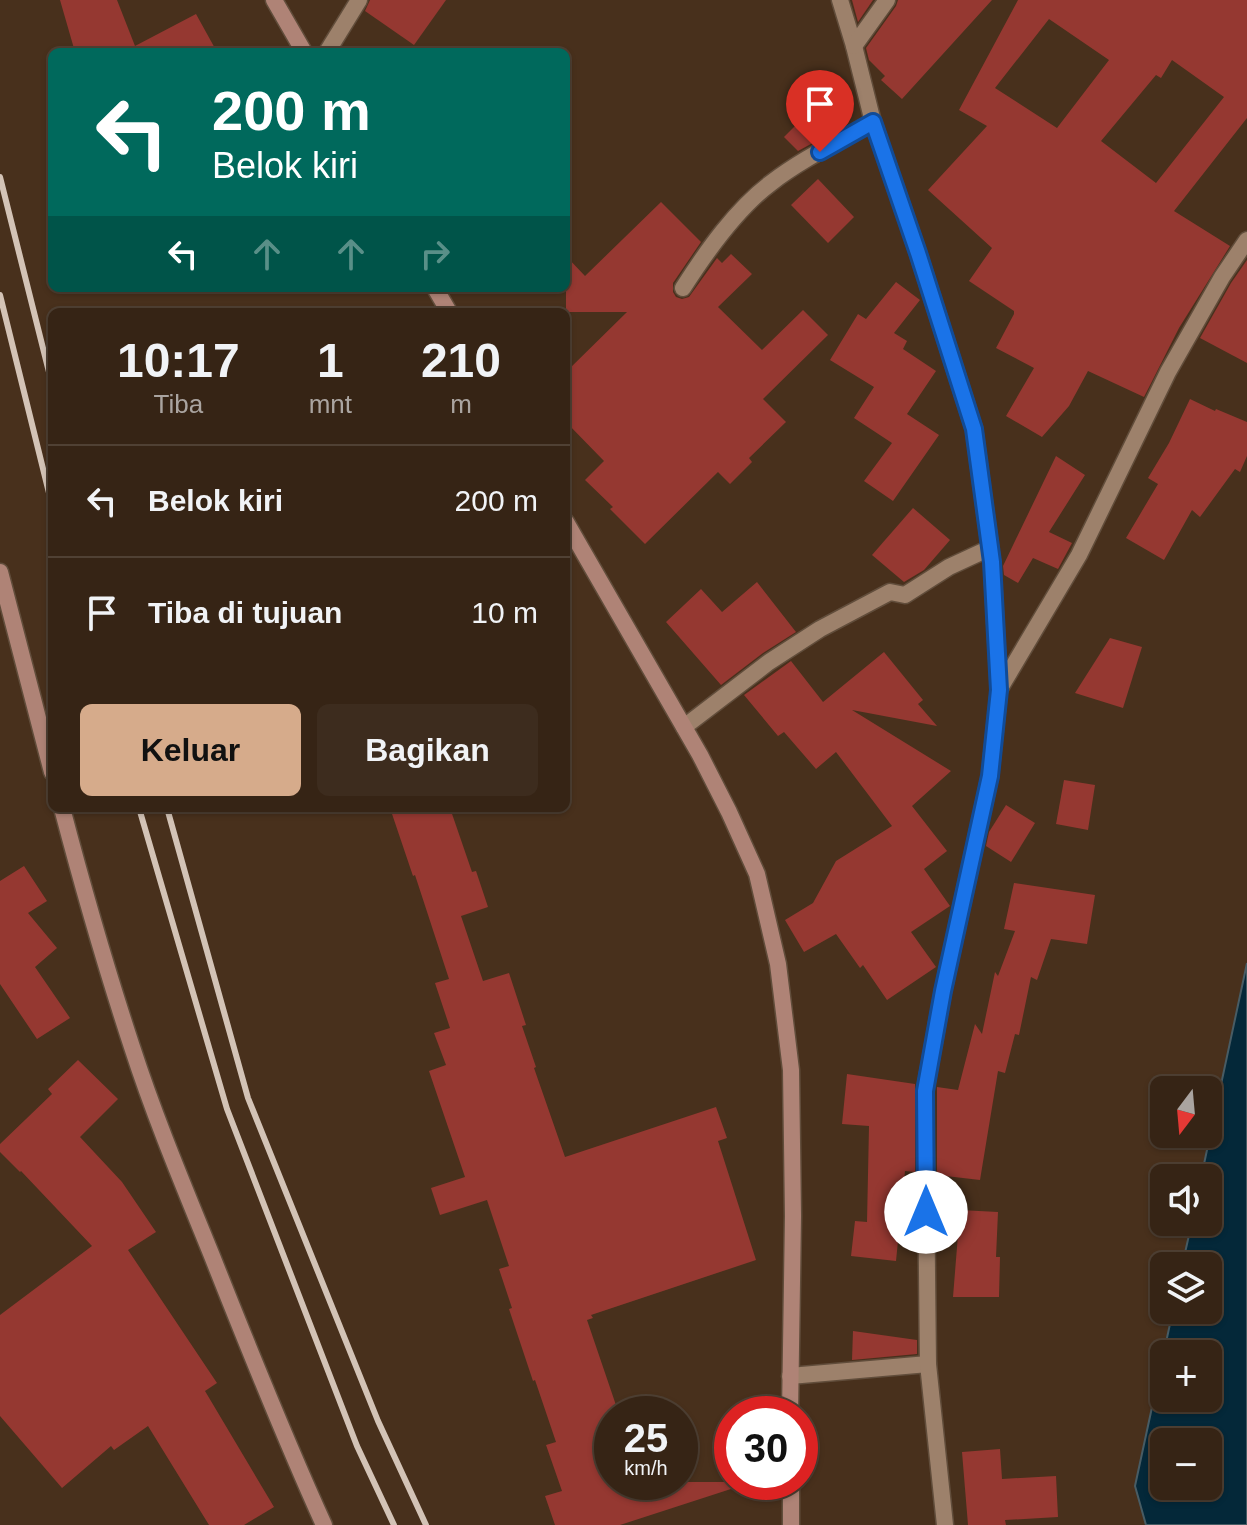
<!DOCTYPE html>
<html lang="id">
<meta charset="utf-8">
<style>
:root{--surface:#362415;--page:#3d2c1e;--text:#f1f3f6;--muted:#aaa4a0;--line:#504134;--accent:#d6ab8b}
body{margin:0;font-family:Arial,sans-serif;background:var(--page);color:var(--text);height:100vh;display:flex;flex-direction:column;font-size:30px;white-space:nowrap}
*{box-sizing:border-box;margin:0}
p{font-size:26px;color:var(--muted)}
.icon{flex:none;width:44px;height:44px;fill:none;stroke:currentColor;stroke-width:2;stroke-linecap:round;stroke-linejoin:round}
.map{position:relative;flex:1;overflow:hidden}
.sheet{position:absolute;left:48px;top:308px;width:522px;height:504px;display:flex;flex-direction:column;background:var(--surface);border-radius:12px;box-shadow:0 2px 6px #0004,0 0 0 2px var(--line)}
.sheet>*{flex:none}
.top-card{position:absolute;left:48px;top:48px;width:522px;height:244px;border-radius:12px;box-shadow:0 2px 6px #0004,0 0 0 2px var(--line);background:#00695c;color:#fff;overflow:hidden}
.needle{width:52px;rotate:196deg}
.buttons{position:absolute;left:1150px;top:1076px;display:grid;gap:16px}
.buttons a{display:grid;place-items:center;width:72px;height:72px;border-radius:12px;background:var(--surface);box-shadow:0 2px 6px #0004,0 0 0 2px var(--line);font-size:40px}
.speed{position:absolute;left:594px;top:1396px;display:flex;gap:16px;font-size:40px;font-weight:700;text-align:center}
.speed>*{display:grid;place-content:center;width:104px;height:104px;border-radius:50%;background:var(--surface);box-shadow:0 2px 6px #0004,0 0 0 2px var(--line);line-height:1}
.speed small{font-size:20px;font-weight:400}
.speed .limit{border:12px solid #d22;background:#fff;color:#111}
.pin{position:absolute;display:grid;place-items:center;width:68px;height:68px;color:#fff;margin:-82px -34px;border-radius:50% 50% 50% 0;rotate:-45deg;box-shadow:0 0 8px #0007}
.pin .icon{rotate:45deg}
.me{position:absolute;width:88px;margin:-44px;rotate:0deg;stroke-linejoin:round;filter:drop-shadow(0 0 6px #0008)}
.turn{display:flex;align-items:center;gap:28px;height:168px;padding:0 32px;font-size:36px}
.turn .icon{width:104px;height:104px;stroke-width:2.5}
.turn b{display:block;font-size:56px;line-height:68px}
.lanes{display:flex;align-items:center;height:76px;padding:0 32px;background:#0003;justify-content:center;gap:40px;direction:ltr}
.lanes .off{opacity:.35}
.eta{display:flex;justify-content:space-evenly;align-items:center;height:136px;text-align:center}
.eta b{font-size:48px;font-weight:700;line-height:56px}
.action{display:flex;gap:16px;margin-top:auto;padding:16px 32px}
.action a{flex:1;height:92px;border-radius:12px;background:var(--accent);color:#111;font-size:32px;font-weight:700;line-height:92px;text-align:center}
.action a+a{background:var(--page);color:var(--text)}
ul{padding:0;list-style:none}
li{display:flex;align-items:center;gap:24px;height:112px;padding:0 32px;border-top:2px solid var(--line)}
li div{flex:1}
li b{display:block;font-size:30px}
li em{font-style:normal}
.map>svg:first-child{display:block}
</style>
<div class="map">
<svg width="1247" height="1525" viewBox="0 0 1247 1525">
<rect width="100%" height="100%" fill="#48301c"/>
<!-- water -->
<path fill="#042839" stroke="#485c64" stroke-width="2" fill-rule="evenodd" d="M 1247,963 L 1247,1525 L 1146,1525 L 1135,1486 L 1173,1310 L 1208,1310 L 1208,1266 L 1182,1266 L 1192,1222 L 1208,1222 L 1208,1178 L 1201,1178 ZM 1164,1354 L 1208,1354 L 1208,1398 L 1164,1398 ZM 1208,1442 L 1208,1486 L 1164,1486 L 1164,1442 Z"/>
<!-- building -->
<g fill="#953831" fill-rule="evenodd">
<path d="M 60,0 L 117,0 L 135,46 L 196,14 L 217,52 L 75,52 Z"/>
<path d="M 370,0 L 446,0 L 414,45 L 365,11 Z"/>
<path d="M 852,0 L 873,0 L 858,22 Z"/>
<path d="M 898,0 L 992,0 L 902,99 L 881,80 L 885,76 L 869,60 L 866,48 L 896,6 Z"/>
<path d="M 1018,0 L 1247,0 L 1247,118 L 1174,211 L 1230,246 L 1179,328 L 1144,397 L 1088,371 L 1069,406 L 1042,437 L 1006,416 L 1034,368 L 996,348 L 1014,314 L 1014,311 L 969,281 L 992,248 L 928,190 L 987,126 L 959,110 ZM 1049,19 L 1109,60 L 1057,128 L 995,88 ZM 1172,60 L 1224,97 L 1156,183 L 1101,141 L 1156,75 L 1161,78 Z"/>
<path d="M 820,101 L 842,123 L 833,132 L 798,151 L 784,137 Z"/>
<path d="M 818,179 L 854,217 L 828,243 L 791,205 Z"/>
<path d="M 661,202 L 701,242 L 673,283 L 673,292 L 676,297 L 682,299 L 689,297 L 717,258 L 722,263 L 731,254 L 752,274 L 718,307 L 762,350 L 803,310 L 828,335 L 763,399 L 786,422 L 749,458 L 752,462 L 730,484 L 718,472 L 645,544 L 610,509 L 613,507 L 585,480 L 604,461 L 566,422 L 566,372 L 627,312 L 566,312 L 566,256 L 585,276 Z"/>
<path d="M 1247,260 L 1247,363 L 1200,338 L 1231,283 Z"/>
<path d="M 896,282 L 920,300 L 894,333 L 907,341 L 903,349 L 936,371 L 907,414 L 939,435 L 893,501 L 864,481 L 892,443 L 854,418 L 874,387 L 830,360 L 858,314 L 866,319 Z"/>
<path d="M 1190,399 L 1215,411 L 1216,409 L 1247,422 L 1247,456 L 1240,472 L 1235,469 L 1200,517 L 1192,510 L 1164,560 L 1126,538 L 1158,484 L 1148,478 L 1169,443 Z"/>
<path d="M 1056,456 L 1085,475 L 1049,532 L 1072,543 L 1058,569 L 1033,558 L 1018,583 L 1004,575 L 1003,566 Z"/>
<path d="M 913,508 L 950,540 L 924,570 L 904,582 L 872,555 Z"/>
<path d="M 757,582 L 796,632 L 763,653 L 721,685 L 666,622 L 701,589 L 722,612 Z"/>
<path d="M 1110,638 L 1142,647 L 1123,708 L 1075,693 Z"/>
<path d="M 884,652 L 923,700 L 918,704 L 937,726 L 852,710 L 951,771 L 912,806 L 947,851 L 924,869 L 950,906 L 911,932 L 936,967 L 887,1000 L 863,965 L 860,968 L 836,934 L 804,952 L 785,920 L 813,903 L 836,861 L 892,826 L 836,752 L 816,769 L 784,732 L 778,736 L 744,695 L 791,661 L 823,702 Z"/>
<path d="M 1064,780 L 1095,785 L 1088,830 L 1056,824 Z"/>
<path d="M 1006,805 L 1035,823 L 1011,862 L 986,846 L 989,832 Z"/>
<path d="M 390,808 L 450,808 L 472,872 L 476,871 L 488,907 L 461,916 L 483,981 L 509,973 L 526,1025 L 522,1026 L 536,1067 L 534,1068 L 565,1157 L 716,1107 L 727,1138 L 718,1141 L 756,1260 L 591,1315 L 593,1318 L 587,1320 L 619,1414 L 612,1414 L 612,1482 L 733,1482 L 734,1488 L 620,1525 L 555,1525 L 545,1496 L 562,1491 L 546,1445 L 556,1442 L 535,1380 L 533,1381 L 509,1309 L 512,1308 L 499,1269 L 509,1266 L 487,1200 L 440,1215 L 431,1188 L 465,1177 L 429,1071 L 446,1065 L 434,1033 L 450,1028 L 435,983 L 449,979 L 415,875 L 413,876 Z"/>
<path d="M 24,866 L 47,901 L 28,913 L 57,948 L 35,967 L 70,1018 L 37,1039 L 0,984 L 0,881 Z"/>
<path d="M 1014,883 L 1095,895 L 1087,944 L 1051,939 L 1037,980 L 1031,977 L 1019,1035 L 1015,1034 L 1005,1073 L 998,1071 L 980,1180 L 937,1175 L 937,1087 L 958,1090 L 975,1024 L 982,1034 L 995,972 L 998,976 L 1015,931 L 1004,929 Z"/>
<path d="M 78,1060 L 118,1099 L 80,1137 L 122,1182 L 156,1232 L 128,1250 L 217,1383 L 205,1391 L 274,1507 L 244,1525 L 209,1525 L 148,1426 L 114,1450 L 111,1446 L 62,1488 L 0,1416 L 0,1315 L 92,1246 L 21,1171 L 20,1172 L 0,1152 L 0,1144 L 52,1094 L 48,1089 Z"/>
<path d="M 847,1074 L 915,1084 L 915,1172 L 905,1171 L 896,1261 L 851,1256 L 855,1221 L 867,1222 L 869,1126 L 842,1124 Z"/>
<path d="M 960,1210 L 998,1212 L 996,1257 L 1000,1257 L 999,1297 L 953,1297 Z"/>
<path d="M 853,1331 L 917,1340 L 917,1354 L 852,1360 Z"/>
<path d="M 1000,1449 L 1002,1479 L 1056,1476 L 1058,1517 L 1005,1520 L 1006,1525 L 968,1525 L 962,1452 Z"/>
</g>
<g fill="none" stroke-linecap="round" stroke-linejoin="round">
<defs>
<g id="minor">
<path d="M 840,0 L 854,46 L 873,122 L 918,253 L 974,429 L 992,562 L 999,690"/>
<path d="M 854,46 L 887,0"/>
<path d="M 327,52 L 359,0"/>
<path d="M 683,288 C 706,252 736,209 771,183 C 802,159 838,142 873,122"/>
<path d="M 684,727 L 769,662 L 820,629 L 890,592 L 905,595 L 949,567 L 990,548"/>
<path d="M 790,1376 L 928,1364"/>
<path d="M 945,1525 L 928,1364 L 925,1091 L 943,991 L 990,776 L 999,690 L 1079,555 L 1168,372 L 1222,277 L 1247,240"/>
</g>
<g id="secondary">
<path d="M 274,0 L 304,52"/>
<path d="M 435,288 L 449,312"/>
<path d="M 566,522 L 700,755 L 729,812 L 757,874 L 778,964 L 791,1070 L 793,1216 L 790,1414"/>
<path d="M 0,572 L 52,772"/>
<path d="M 62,808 C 83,888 106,968 132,1047 C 155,1118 184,1187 212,1256 C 248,1347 284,1437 324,1525"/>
<path d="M 791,1482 L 791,1525"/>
</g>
</defs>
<!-- minor casing -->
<use href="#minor" stroke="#614d3b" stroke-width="19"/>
<!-- secondary casing -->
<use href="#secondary" stroke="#614d3b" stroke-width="19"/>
<!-- minor -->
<use href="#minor" stroke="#9d816b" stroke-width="16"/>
<!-- secondary -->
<use href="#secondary" stroke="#af8376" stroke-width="16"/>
<!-- rail -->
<g stroke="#d3c3b6" stroke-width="6">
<path d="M 0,177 L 52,384"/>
<path d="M 0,295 L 52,505"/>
<path d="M 139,808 L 227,1109 L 357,1446 L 394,1525"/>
<path d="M 167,808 L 248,1098 L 378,1421 L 426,1525"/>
</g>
</g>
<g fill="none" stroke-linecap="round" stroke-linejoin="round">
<defs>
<path id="route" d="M 820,152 L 873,122 L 918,253 L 974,429 L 992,562 L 999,690 L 990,776 L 943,991 L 925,1091 L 926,1212"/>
</defs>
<!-- route casing -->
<use href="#route" stroke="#114b97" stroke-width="20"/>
<!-- route -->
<use href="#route" stroke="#1a73e8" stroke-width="14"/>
</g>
</svg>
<div class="buttons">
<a><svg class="needle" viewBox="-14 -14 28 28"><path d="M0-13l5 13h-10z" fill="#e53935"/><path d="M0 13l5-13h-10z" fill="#aaa4a0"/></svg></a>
<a><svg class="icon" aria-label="sound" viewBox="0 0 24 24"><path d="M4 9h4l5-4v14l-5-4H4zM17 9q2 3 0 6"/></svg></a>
<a><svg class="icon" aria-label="layers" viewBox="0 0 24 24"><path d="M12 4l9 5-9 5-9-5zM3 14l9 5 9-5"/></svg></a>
<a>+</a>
<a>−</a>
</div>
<div class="speed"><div>25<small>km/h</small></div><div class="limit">30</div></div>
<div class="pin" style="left:820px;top:152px;background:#d93025"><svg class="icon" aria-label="arrive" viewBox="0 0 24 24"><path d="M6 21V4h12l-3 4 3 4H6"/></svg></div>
<svg class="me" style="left:926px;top:1212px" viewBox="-20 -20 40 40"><circle r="19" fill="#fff"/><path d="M0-13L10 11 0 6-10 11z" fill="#1a73e8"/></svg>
<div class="top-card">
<div class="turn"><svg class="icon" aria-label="left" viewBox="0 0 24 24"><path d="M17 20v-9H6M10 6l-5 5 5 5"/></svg><div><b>200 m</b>Belok kiri</div></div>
<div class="lanes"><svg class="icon" aria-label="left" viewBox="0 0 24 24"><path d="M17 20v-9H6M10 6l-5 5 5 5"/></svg><svg class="icon off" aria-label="ahead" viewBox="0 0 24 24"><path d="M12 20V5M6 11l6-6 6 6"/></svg><svg class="icon off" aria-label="ahead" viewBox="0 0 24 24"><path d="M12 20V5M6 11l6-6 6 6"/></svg><svg class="icon off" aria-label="right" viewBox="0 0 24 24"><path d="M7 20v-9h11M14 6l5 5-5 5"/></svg></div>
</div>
<section class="sheet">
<div class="eta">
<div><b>10:17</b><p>Tiba</p></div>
<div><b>1</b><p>mnt</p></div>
<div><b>210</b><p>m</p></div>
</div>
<ul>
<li><svg class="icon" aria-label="left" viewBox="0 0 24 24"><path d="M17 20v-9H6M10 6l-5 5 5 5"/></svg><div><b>Belok kiri</b></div><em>200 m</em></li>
<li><svg class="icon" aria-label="arrive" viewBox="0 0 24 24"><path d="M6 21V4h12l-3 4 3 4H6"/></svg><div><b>Tiba di tujuan</b></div><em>10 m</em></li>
</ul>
<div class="action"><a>Keluar</a><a>Bagikan</a></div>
</section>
</div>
